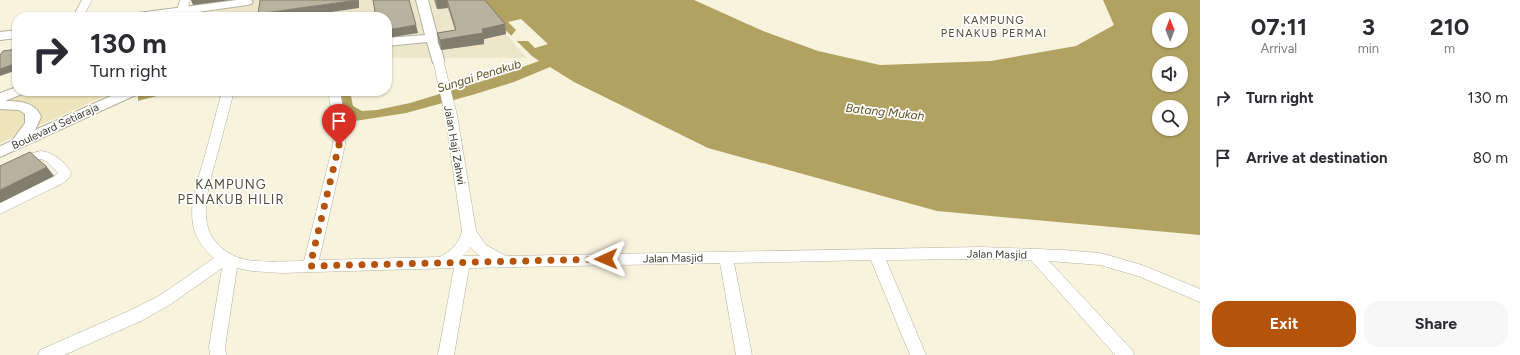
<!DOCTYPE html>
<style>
:root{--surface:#fff;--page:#f7f7f7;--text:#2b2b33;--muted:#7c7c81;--accent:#b45309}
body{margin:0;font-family:Figtree,sans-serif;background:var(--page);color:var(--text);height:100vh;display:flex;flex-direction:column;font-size:15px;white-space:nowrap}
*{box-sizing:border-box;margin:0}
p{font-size:13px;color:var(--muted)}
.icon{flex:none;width:22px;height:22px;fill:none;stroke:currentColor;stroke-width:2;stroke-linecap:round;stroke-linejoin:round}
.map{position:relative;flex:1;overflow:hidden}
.side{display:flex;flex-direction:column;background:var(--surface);width:320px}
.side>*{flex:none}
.top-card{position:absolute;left:12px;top:12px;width:380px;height:84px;border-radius:16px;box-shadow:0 1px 3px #0004;background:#fff;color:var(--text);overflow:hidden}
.needle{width:26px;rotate:359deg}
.tools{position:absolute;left:1152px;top:12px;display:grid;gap:8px}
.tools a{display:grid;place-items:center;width:36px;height:36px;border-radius:50%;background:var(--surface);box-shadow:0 1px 3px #0004;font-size:20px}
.pin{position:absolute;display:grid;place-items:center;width:34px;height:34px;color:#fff;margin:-41px -17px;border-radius:50% 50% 50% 0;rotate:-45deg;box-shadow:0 0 4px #0007}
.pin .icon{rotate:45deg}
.me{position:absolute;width:44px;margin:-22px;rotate:269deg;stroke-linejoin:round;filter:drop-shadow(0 0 3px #0008)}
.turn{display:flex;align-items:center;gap:14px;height:84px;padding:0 12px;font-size:18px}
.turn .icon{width:52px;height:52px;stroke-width:2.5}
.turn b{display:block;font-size:28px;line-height:34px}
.eta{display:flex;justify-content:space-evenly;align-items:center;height:68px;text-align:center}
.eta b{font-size:24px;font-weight:700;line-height:28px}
.action{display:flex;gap:8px;margin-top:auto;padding:8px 12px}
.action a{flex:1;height:46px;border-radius:16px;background:var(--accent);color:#fff;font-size:16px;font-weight:700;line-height:46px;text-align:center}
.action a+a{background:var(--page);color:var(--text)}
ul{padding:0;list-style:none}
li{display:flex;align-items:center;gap:12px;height:60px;padding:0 12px}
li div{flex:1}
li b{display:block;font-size:15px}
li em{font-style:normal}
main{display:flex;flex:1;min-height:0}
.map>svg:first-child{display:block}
</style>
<main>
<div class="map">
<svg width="1200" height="355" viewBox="0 0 1200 355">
<rect width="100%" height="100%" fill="#f8f3dd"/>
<!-- built -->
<path fill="#ede6cb" d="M 221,0 L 475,0 L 527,58 L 387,58 L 387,17 L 215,17 Z"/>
<!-- green -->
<path fill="#eee4bc" d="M 27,91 L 116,91 L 0,143 L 0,102 Z"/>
<!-- water -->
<g fill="#b2a262" fill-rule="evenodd">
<path d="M 475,0 L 694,0 L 763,31 L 818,51 L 880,65 L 991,61 L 1076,46 L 1114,25 L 1103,0 L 1200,0 L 1200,235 L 937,211 L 708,148 L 574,82 L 550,67 L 514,82 L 472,95 L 406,113 L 355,121 L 346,116 L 338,91 L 350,91 L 353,106 L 362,111 L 377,110 L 410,103 L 492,78 L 539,61 L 532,56 ZM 1159,19 L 1181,19 L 1181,41 L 1159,41 ZM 1159,63 L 1181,63 L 1181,85 L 1159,85 ZM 1159,107 L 1181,107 L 1181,129 L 1159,129 Z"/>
<path d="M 153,91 L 175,91 L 138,101 L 138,95 Z"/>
</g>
<!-- pier -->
<path fill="#f8f3dd" d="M 521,19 L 548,44 L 535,48 L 528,41 L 516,41 L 511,36 L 516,30 L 508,22 Z"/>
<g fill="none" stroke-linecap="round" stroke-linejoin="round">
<defs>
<g id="minor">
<path d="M 82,0 L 92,0 L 83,17 L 73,17 Z"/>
<path d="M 180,0 L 190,0 L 187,11 L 182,14 L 177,11 Z"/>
<path d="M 438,57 L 443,60 L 457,115 L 476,231 L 486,245 L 506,256 L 980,247 L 1063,250 L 1100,253 L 1142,265 L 1200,289 L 1200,302 L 1138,276 L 1100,265 L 1049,261 L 1132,350 L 1134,355 L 1115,355 L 1031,260 L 980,259 L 886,260 L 926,355 L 910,355 L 871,260 L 734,263 L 752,355 L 736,355 L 720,263 L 469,268 L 454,355 L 438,355 L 454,268 L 281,273 L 252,271 L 237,268 L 225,347 L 226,355 L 210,355 L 209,347 L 222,268 L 171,304 L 141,321 L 64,355 L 38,355 L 40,350 L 129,311 L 159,296 L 214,258 C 180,230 193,195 204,159 C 210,137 216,114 222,91 L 234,91 C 228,114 222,137 216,159 C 206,196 192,238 237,257 C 252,264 287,261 304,261 L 333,145 L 334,125 L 328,91 L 340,91 L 346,125 L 345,145 L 319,260 L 440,257 C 451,251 459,244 462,231 L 445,115 L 433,60 ZM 470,247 L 480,256 L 463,256 Z"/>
<path d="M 41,151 C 53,152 65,162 71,172 L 70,177 L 63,183 L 0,214 L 0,203 L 53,177 L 58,173 L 46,161 L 41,159 L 0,176 L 0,167 L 25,155 Z"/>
</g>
<g id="tertiary">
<path d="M 237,0 L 251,0 L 253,2 L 251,4 L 247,5 L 163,17 L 132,17 L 134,15 L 138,13 Z"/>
<path d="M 416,0 L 428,0 L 444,60 L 443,63 L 433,63 L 427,42 L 387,46 L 387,38 L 425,35 Z"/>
<path d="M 17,30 L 17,38 L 0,40 L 0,32 Z"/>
<path d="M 17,87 L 17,91 L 24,91 L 22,94 L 5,101 C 19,101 36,102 41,117 L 35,130 L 122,91 L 140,91 L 138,94 L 0,157 L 0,146 L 12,141 L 25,123 L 25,114 L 19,110 L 0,109 L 0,93 Z"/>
</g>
</defs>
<!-- minor casing -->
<use href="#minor" stroke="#b5b09c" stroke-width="1"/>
<!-- tertiary casing -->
<use href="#tertiary" stroke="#b5b09c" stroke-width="2"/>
<!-- minor -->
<use href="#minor" fill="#fff" fill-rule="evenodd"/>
<!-- tertiary -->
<use href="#tertiary" fill="#fff" fill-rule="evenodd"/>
</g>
<!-- wall -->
<path fill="#9e9a89" d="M 434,0 L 485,0 L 505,24 L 506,34 L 484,39 L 484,44 L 441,50 L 438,43 L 437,33 L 455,30 L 448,8 L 437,9 Z"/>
<!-- shaded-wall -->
<g fill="#817d6f">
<path d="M 191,0 L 231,0 L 193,5 Z"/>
<path d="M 359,0 L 359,8 L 297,17 L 260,17 L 258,14 Z"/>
<path d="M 436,0 L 447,0 L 448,8 L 437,9 Z"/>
<path d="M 505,24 L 506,34 L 484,39 L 484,44 L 441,50 L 440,40 Z"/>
<path d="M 416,25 L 418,33 L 387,38 L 387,30 Z"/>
<path d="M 17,63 L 17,70 L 0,76 L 0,69 Z"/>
<path d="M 47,167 L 54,176 L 0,203 L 0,190 Z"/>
</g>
<!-- building -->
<g fill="#b8b39f" stroke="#817d6f">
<path d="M 260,0 L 357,0 L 258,14 Z"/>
<path d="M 373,0 L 409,0 L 416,25 L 387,30 L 387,17 L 376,17 Z"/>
<path d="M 447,0 L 485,0 L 505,24 L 482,29 L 483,33 L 440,40 L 437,33 L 456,30 Z"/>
<path d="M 17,49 L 17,63 L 0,69 L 0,55 L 3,51 Z"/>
<path d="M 30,152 L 47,167 L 0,190 L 0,166 Z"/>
</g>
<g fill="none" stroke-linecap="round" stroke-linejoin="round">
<!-- route -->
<path stroke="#b45309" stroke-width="7" stroke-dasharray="0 12.6" d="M 339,145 L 310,266 L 606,259"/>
</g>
<g text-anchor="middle" stroke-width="3.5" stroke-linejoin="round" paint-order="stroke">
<!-- far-quarter labels -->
<g font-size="11" letter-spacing="1" fill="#514c3b" stroke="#fff">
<text x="994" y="24">KAMPUNG<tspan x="994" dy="13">PENAKUB PERMAI</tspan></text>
</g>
<!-- street labels -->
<g font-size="11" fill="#3d3b32" stroke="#fff">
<text transform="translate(55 126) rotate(-25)" y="4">Boulevard Setiaraja</text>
<text transform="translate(455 145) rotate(80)" y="4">Jalan Haji Zahwi</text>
<text transform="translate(997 254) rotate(1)" y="4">Jalan Masjid</text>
<text transform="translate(673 258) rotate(-1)" y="4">Jalan Masjid</text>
</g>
<!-- water labels -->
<g font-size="12" font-style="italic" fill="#5f5321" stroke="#fff">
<text transform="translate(479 76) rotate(-17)" y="4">Sungai Penakub</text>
<text transform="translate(885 112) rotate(6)" y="4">Batang Mukah</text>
</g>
<!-- quarter labels -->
<g font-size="13" letter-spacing="1" fill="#514c3b" stroke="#fff">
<text x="231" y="189">KAMPUNG<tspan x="231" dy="15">PENAKUB HILIR</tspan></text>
</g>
</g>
</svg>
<div class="tools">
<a><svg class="needle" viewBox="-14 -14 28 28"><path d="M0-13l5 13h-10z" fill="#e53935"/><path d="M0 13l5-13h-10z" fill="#7c7c81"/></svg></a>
<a><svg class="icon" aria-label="sound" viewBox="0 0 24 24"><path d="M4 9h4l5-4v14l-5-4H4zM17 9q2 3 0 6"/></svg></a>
<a><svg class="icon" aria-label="search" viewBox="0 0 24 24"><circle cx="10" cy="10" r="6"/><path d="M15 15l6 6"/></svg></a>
</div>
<div class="pin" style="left:339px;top:145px;background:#d93025"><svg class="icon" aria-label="arrive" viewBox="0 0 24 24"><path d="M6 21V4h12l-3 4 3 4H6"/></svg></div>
<svg class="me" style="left:606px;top:259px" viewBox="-20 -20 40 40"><path d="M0-17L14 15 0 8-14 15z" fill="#b45309" stroke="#fff" stroke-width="4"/></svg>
<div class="top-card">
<div class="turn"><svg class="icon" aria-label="right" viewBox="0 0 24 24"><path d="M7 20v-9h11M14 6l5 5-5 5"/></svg><div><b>130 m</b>Turn right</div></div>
</div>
</div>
<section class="side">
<div class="eta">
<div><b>07:11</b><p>Arrival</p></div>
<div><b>3</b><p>min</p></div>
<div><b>210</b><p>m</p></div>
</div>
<ul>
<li><svg class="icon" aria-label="right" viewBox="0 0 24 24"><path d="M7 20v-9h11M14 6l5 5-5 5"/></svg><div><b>Turn right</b></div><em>130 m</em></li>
<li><svg class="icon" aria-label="arrive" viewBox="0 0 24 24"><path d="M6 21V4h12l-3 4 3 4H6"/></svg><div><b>Arrive at destination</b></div><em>80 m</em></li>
</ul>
<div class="action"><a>Exit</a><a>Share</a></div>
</section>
</main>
